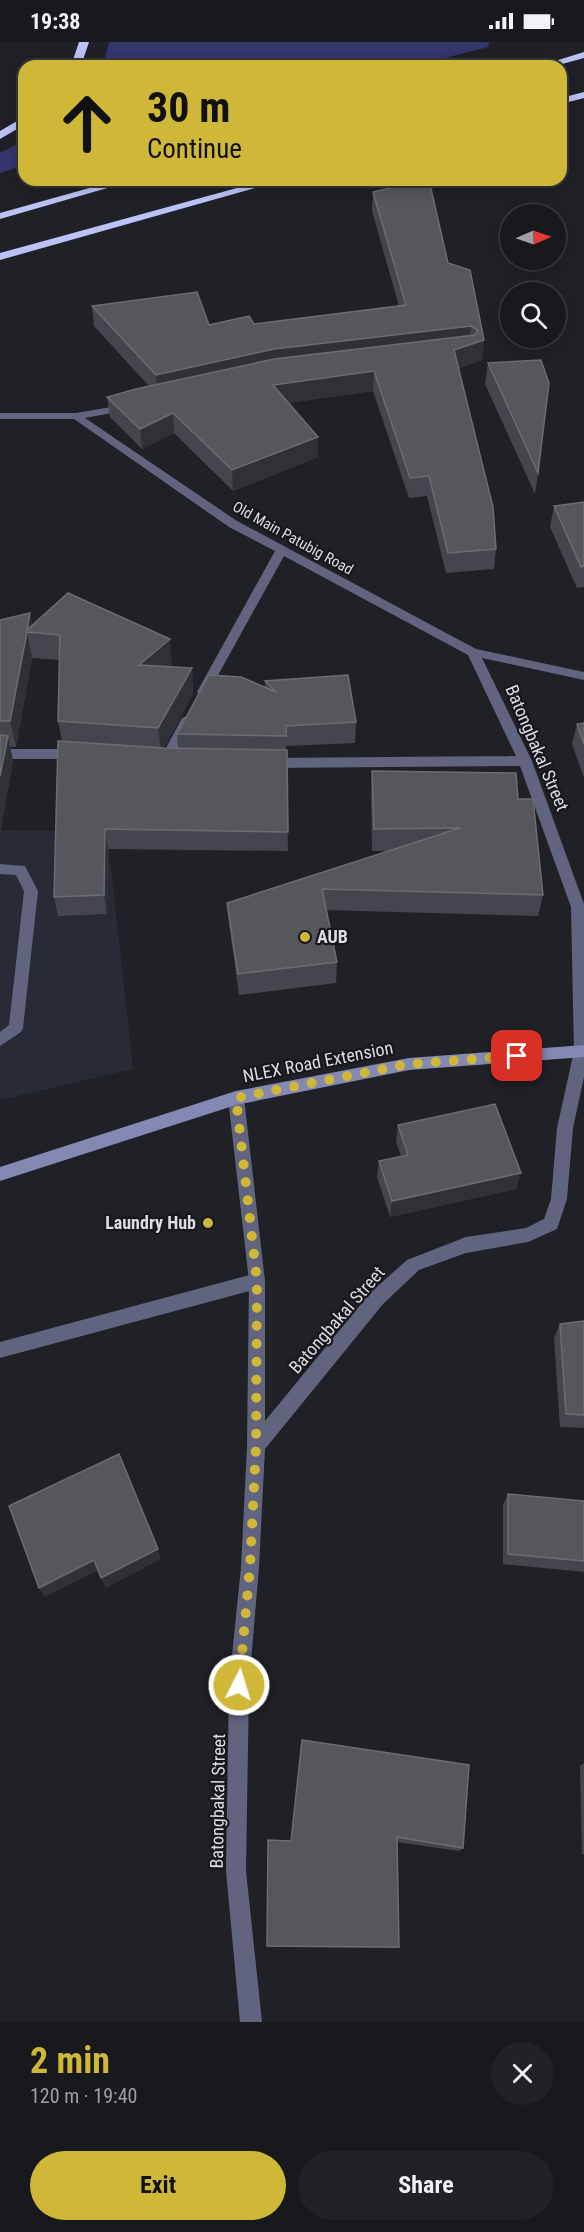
<!DOCTYPE html>
<meta charset="utf-8">
<style>
:root{--surface:#18191d;--page:#212226;--text:#f1f3f6;--muted:#9fa0a4;--line:#36383b;--accent:#cfb837}
body{margin:0;font-family:"Roboto Condensed",sans-serif;background:var(--page);color:var(--text);height:100vh;display:flex;flex-direction:column;font-size:22px;white-space:nowrap}
*{box-sizing:border-box;margin:0}
p{font-size:20px;color:var(--muted)}
.icon{flex:none;width:33px;height:33px;fill:none;stroke:currentColor;stroke-width:2;stroke-linecap:round;stroke-linejoin:round}
.map{position:relative;height:1980px;overflow:hidden}
.panel{display:flex;flex-direction:column;background:var(--surface);flex:1}
.panel>*{flex:none}
.guide{position:absolute;left:18px;top:18px;width:549px;height:126px;border-radius:18px;box-shadow:0 3px 15px #0003,0 0 0 2px var(--line);background:#cfb837;color:#111;overflow:hidden}
.needle{width:39px;rotate:88deg}
.buttons{position:absolute;left:500px;top:162px;display:grid;gap:12px}
.buttons a{display:grid;place-items:center;width:66px;height:66px;border-radius:50%;background:var(--surface);box-shadow:0 3px 15px #0003,0 0 0 2px var(--line);font-size:30px}
.pin{position:absolute;display:grid;place-items:center;width:51px;height:51px;color:#fff;margin:-26px;border-radius:12px;box-shadow:0 3px 9px #0006}
.me{position:absolute;width:66px;margin:-33px;rotate:5deg;stroke-linejoin:round;filter:drop-shadow(0 0 4px #0008)}
.turn{display:flex;align-items:center;gap:21px;height:126px;padding:0 30px;font-size:27px}
.turn .icon{width:78px;height:78px;stroke-width:2.5}
.turn b{display:block;font-size:42px;line-height:51px}
.round{display:grid;place-items:center;flex:none;width:63px;height:63px;border-radius:32px;background:var(--page)}
.headline{display:flex;align-items:center;justify-content:space-between;height:102px;padding:0 30px}
h1{font-size:36px;font-weight:700;line-height:45px;color:var(--accent)}
.action{display:flex;gap:12px;margin-top:auto;padding:12px 30px}
.action a{flex:1;height:69px;border-radius:36px;background:var(--accent);color:#111;font-size:24px;font-weight:700;line-height:69px;text-align:center}
.action a+a{background:var(--page);color:var(--text)}
.status{display:flex;justify-content:space-between;align-items:center;height:42px;padding:0 30px;background:var(--surface);direction:ltr}
.status svg{height:16px;fill:currentColor}
.map>svg:first-child{display:block}
</style>
<div class="status"><b>19:38</b><svg viewBox="0 0 49 12"><path d="M0 12V9h3v3zM5 12V6h3v6zM10 12V3h3v9zM15 12V0h3v12zM26 1h20v11H26zM47 4h2v5h-2z"/></svg></div>
<div class="map">
<svg width="584" height="1980" viewBox="0 0 584 1980">
<rect width="100%" height="100%" fill="#202127"/>
<!-- built -->
<path fill="#282a36" d="M 0,788 L 107,790 L 133,1027 L 0,1058 Z"/>
<!-- green -->
<g fill="#34366c">
<path d="M 109,0 L 489,0 L 488,5 L 414,24 L 103,24 Z"/>
<path d="M 24,99 L 24,123 L 0,131 L 0,111 Z"/>
</g>
<g fill="none" stroke-linecap="round" stroke-linejoin="round">
<!-- lane -->
<g fill="#60647e" fill-rule="evenodd">
<path d="M 0,822 L 25,824 L 38,849 L 23,986 L 21,990 L 0,1004 L 0,990 L 9,983 L 24,849 L 16,833 L 0,832 Z"/>
<path d="M 257,1231 L 263,1234 L 265,1239 L 263,1244 L 257,1247 L 0,1316 L 0,1300 Z"/>
</g>
<!-- street -->
<g fill="#60647e" fill-rule="evenodd">
<path d="M 129,362 L 134,365 L 133,367 L 85,376 L 237,479 L 476,607 L 584,630 L 584,638 L 482,616 L 532,719 L 584,862 L 584,1035 L 573,1086 L 567,1157 L 557,1187 L 528,1200 L 466,1211 L 419,1228 L 383,1262 L 265,1407 L 259,1525 L 249,1643 L 246,1829 L 262,1980 L 240,1980 L 226,1829 L 229,1643 L 241,1525 L 247,1404 L 249,1239 L 228,1056 L 231,1051 L 236,1049 L 241,1051 L 244,1056 L 265,1239 L 265,1379 L 371,1250 L 407,1218 L 466,1195 L 526,1186 L 544,1177 L 551,1157 L 557,1086 L 574,1009 L 571,865 L 520,724 L 267,726 L 260,721 L 267,716 L 516,714 L 468,613 L 284,514 L 207,653 L 199,653 L 197,650 L 275,509 L 229,485 L 74,377 L 0,377 L 0,371 L 76,371 Z"/>
<path d="M 187,674 L 193,679 L 171,722 L 166,724 L 161,722 L 159,719 L 182,676 Z"/>
<path d="M 0,707 L 78,707 L 85,712 L 78,717 L 0,717 Z"/>
</g>
<!-- secondary -->
<path fill="#8489b3" fill-rule="evenodd" d="M 584,1003 L 584,1015 L 409,1028 L 236,1063 L 0,1139 L 0,1125 L 236,1049 L 409,1016 Z"/>
<!-- highway -->
<g fill="#bbc2f7" fill-rule="evenodd">
<path d="M 79,0 L 89,0 L 81,24 L 71,24 Z"/>
<path d="M 584,10 L 584,16 L 555,24 L 539,24 Z"/>
<path d="M 584,50 L 584,56 L 561,62 L 561,56 Z"/>
<path d="M 24,75 L 24,83 L 0,97 L 0,89 Z"/>
<path d="M 118,138 L 135,138 L 0,177 L 0,171 Z"/>
<path d="M 266,138 L 283,138 L 0,218 L 0,211 Z"/>
</g>
</g>
<!-- wall -->
<g fill="#45464d">
<path d="M 373,150 L 448,221 L 470,228 L 482,318 L 459,326 L 496,507 L 494,527 L 446,531 L 427,454 L 409,456 L 373,349 L 288,361 L 318,395 L 318,415 L 233,449 L 174,391 L 142,407 L 110,375 L 107,355 L 149,344 L 94,284 L 92,264 L 209,283 L 254,282 L 399,264 L 372,169 Z"/>
<path d="M 488,321 L 538,431 L 535,452 L 485,342 Z"/>
<path d="M 584,460 L 584,545 L 577,546 L 550,485 L 554,464 Z"/>
<path d="M 0,578 L 33,583 L 172,623 L 169,625 L 192,626 L 193,652 L 164,706 L 178,706 L 177,692 L 265,646 L 265,639 L 356,680 L 355,701 L 286,704 L 288,809 L 108,807 L 107,872 L 58,874 L 54,855 L 62,699 L 58,679 L 60,618 L 32,616 L 16,705 L 10,705 L 13,719 L 0,792 Z"/>
<path d="M 584,681 L 584,736 L 572,702 L 577,682 Z"/>
<path d="M 372,729 L 518,757 L 543,853 L 538,874 L 326,868 L 337,920 L 336,941 L 239,953 L 229,882 L 227,861 L 391,809 L 372,809 L 371,752 Z"/>
<path d="M 398,1083 L 516,1147 L 390,1175 L 377,1135 L 379,1119 L 401,1114 L 396,1100 Z"/>
<path d="M 584,1279 L 584,1386 L 560,1385 L 554,1296 L 560,1282 Z"/>
<path d="M 508,1452 L 584,1459 L 584,1530 L 503,1522 L 503,1463 Z"/>
<path d="M 584,1721 L 584,1812 L 582,1812 L 580,1724 Z"/>
<path d="M 469,1723 L 463,1806 L 459,1809 L 397,1800 L 399,1905 L 396,1906 L 267,1905 L 267,1904 L 291,1799 Z"/>
</g>
<!-- shaded-wall -->
<g fill="#303137">
<path d="M 471,284 L 469,303 L 484,298 L 482,318 L 452,328 L 454,308 L 157,353 L 156,333 L 274,307 Z"/>
<path d="M 374,329 L 373,349 L 273,363 L 273,343 Z"/>
<path d="M 173,371 L 174,391 L 142,407 L 140,387 Z"/>
<path d="M 318,395 L 318,415 L 233,449 L 232,428 Z"/>
<path d="M 30,571 L 34,590 L 27,588 Z"/>
<path d="M 27,590 L 32,616 L 16,705 L 10,679 Z"/>
<path d="M 170,597 L 172,623 L 142,649 L 139,623 Z"/>
<path d="M 192,626 L 193,652 L 161,712 L 158,686 Z"/>
<path d="M 8,694 L 13,719 L 0,792 L 0,734 Z"/>
<path d="M 105,787 L 108,807 L 107,872 L 104,853 Z"/>
<path d="M 521,1131 L 516,1147 L 390,1175 L 392,1159 Z"/>
<path d="M 158,1507 L 161,1517 L 106,1546 L 101,1536 Z"/>
<path d="M 94,1518 L 98,1528 L 45,1555 L 39,1546 Z"/>
</g>
<!-- building -->
<g fill="#56575d" stroke="#6b6c72" stroke-width="1.5">
<path d="M 424,138 L 429,138 L 448,221 L 470,228 L 484,298 L 454,308 L 493,465 L 496,507 L 448,511 L 429,434 L 410,436 L 374,329 L 273,343 L 318,395 L 232,428 L 173,371 L 140,387 L 107,355 L 136,347 L 274,317 L 475,293 L 478,288 L 471,284 L 274,307 L 156,333 L 92,264 L 197,250 L 209,283 L 249,274 L 254,282 L 406,263 L 373,150 Z"/>
<path d="M 541,318 L 549,341 L 538,431 L 488,321 Z"/>
<path d="M 584,460 L 584,524 L 581,525 L 554,464 Z"/>
<path d="M 68,551 L 170,597 L 139,623 L 192,626 L 158,686 L 58,679 L 60,593 L 27,590 L 10,679 L 0,679 L 0,578 L 30,571 L 27,588 Z"/>
<path d="M 209,633 L 241,635 L 276,650 L 265,639 L 348,633 L 356,680 L 286,684 L 286,694 L 177,692 Z"/>
<path d="M 584,681 L 584,702 L 577,682 Z"/>
<path d="M 0,693 L 8,694 L 0,734 Z"/>
<path d="M 58,699 L 164,706 L 287,708 L 288,790 L 105,787 L 104,853 L 54,855 Z"/>
<path d="M 372,729 L 516,731 L 518,757 L 533,757 L 543,853 L 322,847 L 337,920 L 238,932 L 227,861 L 460,786 L 374,787 Z"/>
<path d="M 495,1062 L 521,1131 L 392,1159 L 379,1119 L 408,1113 L 398,1083 Z"/>
<path d="M 584,1279 L 584,1373 L 566,1372 L 560,1282 Z"/>
<path d="M 119,1412 L 158,1507 L 101,1536 L 94,1518 L 39,1546 L 9,1464 Z"/>
<path d="M 508,1452 L 584,1459 L 584,1519 L 508,1512 Z"/>
<path d="M 302,1698 L 469,1723 L 463,1806 L 397,1795 L 399,1905 L 267,1904 L 268,1798 L 291,1799 Z"/>
</g>
<g fill="none" stroke-linecap="round" stroke-linejoin="round">
<!-- route -->
<path stroke="#cfb837" stroke-width="10" stroke-dasharray="0 18" d="M 239,1643 L 250,1525 L 256,1404 L 257,1239 L 236,1056 L 409,1022 L 517,1014"/>
</g>
<!-- markers -->
<g fill="#cfb837" stroke="#17171d" stroke-width="2">
<circle cx="305" cy="895" r="6"/>
<circle cx="208" cy="1181" r="6"/>
</g>
<g text-anchor="middle" stroke-width="4.5" stroke-linejoin="round" paint-order="stroke">
<!-- far-street labels -->
<g font-size="15" fill="#dddee2" stroke="#17171d">
<text transform="translate(293 496) rotate(29)" y="5">Old Main Patubig Road</text>
</g>
<!-- street labels -->
<g font-size="18" fill="#dddee2" stroke="#17171d">
<text transform="translate(537 706) rotate(67)" y="6">Batongbakal Street</text>
<text transform="translate(318 1020) rotate(-11)" y="6">NLEX Road Extension</text>
<text transform="translate(337 1278) rotate(-49)" y="6">Batongbakal Street</text>
<text transform="translate(218 1759) rotate(-89)" y="6">Batongbakal Street</text>
</g>
<!-- poi labels -->
<g font-size="18" font-weight="bold" fill="#dddee2" stroke="#17171d" text-anchor="start">
<text x="317" y="901">AUB</text>
<text x="196" y="1187" text-anchor="end">Laundry Hub</text>
</g>
</g>
</svg>
<div class="buttons">
<a><svg class="needle" viewBox="-14 -14 28 28"><path d="M0-13l5 13h-10z" fill="#e53935"/><path d="M0 13l5-13h-10z" fill="#9fa0a4"/></svg></a>
<a><svg class="icon" aria-label="search" viewBox="0 0 24 24"><circle cx="10" cy="10" r="6"/><path d="M15 15l6 6"/></svg></a>
</div>
<div class="pin" style="left:517px;top:1014px;background:#d93025"><svg class="icon" aria-label="arrive" viewBox="0 0 24 24"><path d="M6 21V4h12l-3 4 3 4H6"/></svg></div>
<svg class="me" style="left:239px;top:1643px" viewBox="-20 -20 40 40"><circle r="17" fill="#cfb837" stroke="#fff" stroke-width="3"/><path d="M0-11L8 9 0 5-8 9z" fill="#fff"/></svg>
<div class="guide">
<div class="turn"><svg class="icon" aria-label="ahead" viewBox="0 0 24 24"><path d="M12 20V5M6 11l6-6 6 6"/></svg><div><b>30 m</b>Continue</div></div>
</div>
</div>
<section class="panel">
<div class="headline"><div><h1>2 min</h1><p>120 m · 19:40</p></div><a class="round"><svg class="icon" aria-label="close" viewBox="0 0 24 24"><path d="M6 6l12 12M18 6L6 18"/></svg></a></div>
<div class="action"><a>Exit</a><a>Share</a></div>
</section>
